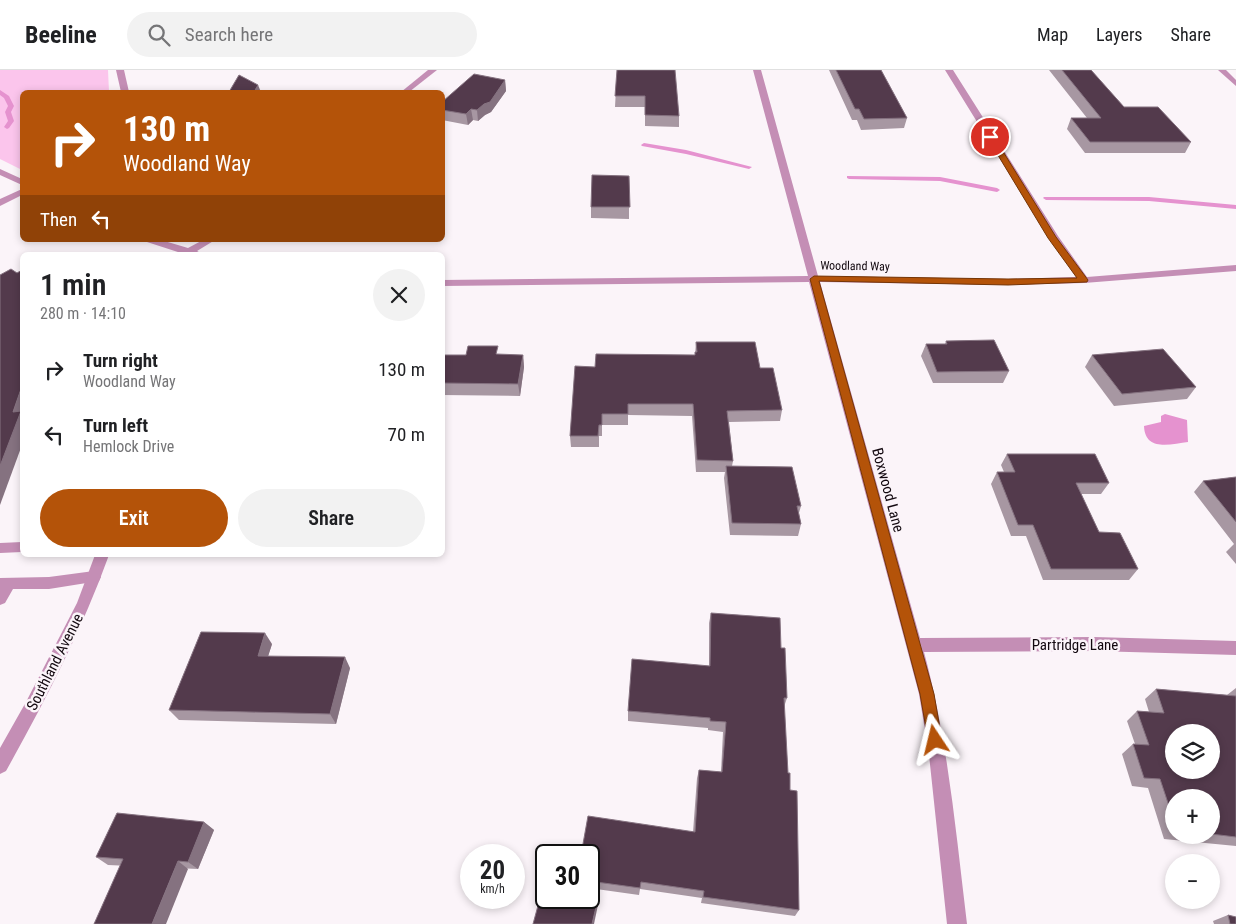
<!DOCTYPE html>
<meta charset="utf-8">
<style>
:root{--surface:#fff;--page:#f2f2f2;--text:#202124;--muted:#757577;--line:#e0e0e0;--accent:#b45309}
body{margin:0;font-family:"Roboto Condensed",sans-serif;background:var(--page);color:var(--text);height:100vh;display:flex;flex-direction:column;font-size:19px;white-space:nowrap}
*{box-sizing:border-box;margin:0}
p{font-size:16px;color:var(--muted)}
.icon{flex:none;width:28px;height:28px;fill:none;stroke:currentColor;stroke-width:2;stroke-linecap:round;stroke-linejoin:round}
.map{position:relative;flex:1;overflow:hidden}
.panel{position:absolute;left:20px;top:182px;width:425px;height:305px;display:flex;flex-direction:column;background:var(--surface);border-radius:8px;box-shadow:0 2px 8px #0003}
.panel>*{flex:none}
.hud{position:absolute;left:20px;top:20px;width:425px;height:152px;border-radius:8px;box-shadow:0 2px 8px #0003;background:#b45309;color:#fff;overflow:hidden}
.controls{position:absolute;left:1165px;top:654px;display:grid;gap:10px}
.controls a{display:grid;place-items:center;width:55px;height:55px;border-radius:50%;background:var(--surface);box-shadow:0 2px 8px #0003;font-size:25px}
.speed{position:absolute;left:460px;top:774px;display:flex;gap:10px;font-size:25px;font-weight:700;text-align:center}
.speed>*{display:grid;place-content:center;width:65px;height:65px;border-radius:50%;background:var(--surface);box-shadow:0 2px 8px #0003;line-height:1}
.speed small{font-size:12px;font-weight:400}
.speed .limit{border:2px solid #111;border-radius:8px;background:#fff;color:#111}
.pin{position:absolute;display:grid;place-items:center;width:42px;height:42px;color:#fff;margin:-21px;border:2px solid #fff;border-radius:50%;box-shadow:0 1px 5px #0007}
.me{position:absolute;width:55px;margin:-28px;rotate:350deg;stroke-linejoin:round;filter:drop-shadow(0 0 4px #0008)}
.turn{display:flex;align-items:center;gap:18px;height:105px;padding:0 20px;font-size:22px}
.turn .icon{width:65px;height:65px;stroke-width:2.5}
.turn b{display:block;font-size:35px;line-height:42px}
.then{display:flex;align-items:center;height:48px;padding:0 20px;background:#0003;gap:10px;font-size:19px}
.round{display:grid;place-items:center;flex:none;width:52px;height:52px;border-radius:26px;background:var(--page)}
.head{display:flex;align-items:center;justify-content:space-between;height:85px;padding:0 20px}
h1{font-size:30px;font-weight:600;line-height:38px}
.cta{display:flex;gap:10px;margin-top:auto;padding:10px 20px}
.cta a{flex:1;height:58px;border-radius:30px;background:var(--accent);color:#fff;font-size:20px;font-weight:600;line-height:58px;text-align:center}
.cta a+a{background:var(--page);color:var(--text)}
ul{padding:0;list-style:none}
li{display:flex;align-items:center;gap:15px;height:65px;padding:0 20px}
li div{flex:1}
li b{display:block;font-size:19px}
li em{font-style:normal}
header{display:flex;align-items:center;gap:30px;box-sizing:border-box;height:70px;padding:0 25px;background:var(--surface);border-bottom:1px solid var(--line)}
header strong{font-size:24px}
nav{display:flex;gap:28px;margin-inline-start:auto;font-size:18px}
.search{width:350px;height:45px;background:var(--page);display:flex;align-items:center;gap:12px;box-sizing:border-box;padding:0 18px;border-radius:28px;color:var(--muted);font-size:19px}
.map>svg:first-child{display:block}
</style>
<header>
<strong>Beeline</strong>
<div class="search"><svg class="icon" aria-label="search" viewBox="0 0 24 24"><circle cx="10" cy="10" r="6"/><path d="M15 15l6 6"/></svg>Search here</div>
<nav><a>Map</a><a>Layers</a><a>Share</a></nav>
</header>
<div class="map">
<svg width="1236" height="854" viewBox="0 0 1236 854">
<rect width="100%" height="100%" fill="#fbf4f9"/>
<!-- green -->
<path fill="#fbc5ec" d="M 0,0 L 108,0 L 109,22 L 22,22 L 22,100 L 0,89 Z"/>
<!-- water -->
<path fill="#e592cf" d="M 1165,344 L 1187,350 L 1188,372 C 1171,374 1145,382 1144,356 L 1161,352 L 1161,346 Z"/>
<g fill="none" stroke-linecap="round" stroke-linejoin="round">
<!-- stream -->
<g fill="#e592cf" fill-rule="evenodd">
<path d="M 0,20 L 9,26 L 14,36 L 11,42 L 14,51 L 9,58 L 7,59 L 4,57 L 8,51 L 5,42 L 8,36 L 4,28 L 0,25 Z"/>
<path d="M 644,73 L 686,80 L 752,97 L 749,99 L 686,84 L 642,76 L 641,75 Z"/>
<path d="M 847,106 L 940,107 L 997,118 L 1000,120 L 997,122 L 940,111 L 849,109 L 847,108 Z"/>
<path d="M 1044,127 L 1149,127 L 1236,135 L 1236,139 L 1149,131 L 1046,130 L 1043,128 Z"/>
</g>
<!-- service -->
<g fill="#c48eb5" fill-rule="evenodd">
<path d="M 22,472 L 22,482 L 0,483 L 0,473 Z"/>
<path d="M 94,501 L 99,503 L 101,507 L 99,511 L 49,519 L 13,519 L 5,533 L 0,535 L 0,508 L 49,507 Z"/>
</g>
<!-- minor -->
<g fill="#c48eb5" fill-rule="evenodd">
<path d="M 116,0 L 124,0 L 129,22 L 121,22 Z"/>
<path d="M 428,0 L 437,0 L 409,22 L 401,22 Z"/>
<path d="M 753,0 L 761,0 L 818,206 L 1008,209 L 1076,207 L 1048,167 L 945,0 L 953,0 L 1058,166 L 1087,207 L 1236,195 L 1236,201 L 1084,213 L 1008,215 L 820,212 L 920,568 L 1094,567 L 1236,571 L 1236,585 L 1094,581 L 924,582 C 948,671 956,763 967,854 L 947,854 L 929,685 L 919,624 L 809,212 L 442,216 L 442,210 L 808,206 Z"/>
<path d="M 1218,0 L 1226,0 L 1236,10 L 1236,16 Z"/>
<path d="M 0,99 L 22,109 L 22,115 L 0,105 Z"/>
<path d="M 22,119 L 22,125 L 0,136 L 0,129 Z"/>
<path d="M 146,170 L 161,170 L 188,178 L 203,170 L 215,170 L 197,181 L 204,185 L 181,185 L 181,183 L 147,172 Z"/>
<path d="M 95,485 L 109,485 C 82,560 45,631 6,701 L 0,704 L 0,678 L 26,632 L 77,533 Z"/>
</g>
</g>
<!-- wall -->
<g fill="#a797a2" fill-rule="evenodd">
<path d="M 617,0 L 679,46 L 679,57 L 645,56 L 645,37 L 615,37 Z"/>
<path d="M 829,0 L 881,0 L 907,48 L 904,58 L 861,60 L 857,50 L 852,50 Z"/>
<path d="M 1049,0 L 1091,0 L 1124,37 L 1191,72 L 1185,83 L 1085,83 L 1067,59 L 1071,48 L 1087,48 Z"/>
<path d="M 505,10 L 506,21 L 491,42 L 485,45 L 478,51 L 473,50 L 468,55 L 442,50 L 442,32 Z"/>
<path d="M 629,106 L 629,149 L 591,148 L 591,137 Z"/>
<path d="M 946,271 L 1009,301 L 1003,313 L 933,313 L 921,286 L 926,274 L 945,274 Z"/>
<path d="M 696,272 L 760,298 L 782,340 L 780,351 L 729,352 L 733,391 L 732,396 L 801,436 L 799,443 L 801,454 L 798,466 L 730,465 L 724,408 L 725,402 L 696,402 L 692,346 L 628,345 L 628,355 L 602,355 L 602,366 L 599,366 L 599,377 L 571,377 L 570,366 L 595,297 L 695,285 Z"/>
<path d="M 442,285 L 523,285 L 524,297 L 520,326 L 442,325 Z"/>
<path d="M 1092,285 L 1196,317 L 1187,329 L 1114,336 L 1085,297 Z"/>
<path d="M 1007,384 L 1109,413 L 1101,424 L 1081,424 L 1099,462 L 1138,499 L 1129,510 L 1043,510 L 1026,466 L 1011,466 L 991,414 L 997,402 L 1004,402 L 1001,395 Z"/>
<path d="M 1236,407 L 1236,494 L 1226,482 L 1234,474 L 1194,422 L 1203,411 Z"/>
<path d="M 711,543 L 781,578 L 787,628 L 784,637 L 788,703 L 799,840 L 795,846 L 701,833 L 702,828 L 640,819 L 639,825 L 589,818 L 589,785 L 693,762 L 697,708 L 699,700 L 721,702 L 723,662 L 708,660 L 708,658 L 628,651 L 628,641 L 709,596 L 709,553 Z"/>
<path d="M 272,574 L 268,586 L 350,598 L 336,654 L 179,650 L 169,640 Z"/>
<path d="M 1236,618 L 1236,776 L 1164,769 L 1148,718 L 1132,716 L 1122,684 L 1133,674 L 1135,674 L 1127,651 L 1137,641 L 1149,642 L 1145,629 L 1156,619 L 1227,625 ZM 1174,728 L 1211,728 L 1211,765 L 1174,765 Z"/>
<path d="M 204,752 L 214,760 L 198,799 L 108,795 L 96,787 Z"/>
<path d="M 1228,845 L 1230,854 L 1214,854 L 1213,851 Z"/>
</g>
<!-- shaded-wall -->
<g fill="#857280">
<path d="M 505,10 L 506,21 L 491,42 L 485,45 L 478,51 L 477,40 Z"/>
<path d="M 258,15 L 261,22 L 254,22 Z"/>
<path d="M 471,39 L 473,50 L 468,55 L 466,44 Z"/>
<path d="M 523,285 L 524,297 L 520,326 L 518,314 Z"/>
<path d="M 22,316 L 22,375 L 0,435 L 0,396 L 13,342 Z"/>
<path d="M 265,563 L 272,574 L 265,596 L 258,586 Z"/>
<path d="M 345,587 L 350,598 L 336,654 L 330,644 Z"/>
<path d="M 204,752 L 214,760 L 198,799 L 188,792 Z"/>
<path d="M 178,791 L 188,799 L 166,854 L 152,854 Z"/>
<path d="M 599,824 L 599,830 L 594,854 L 592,854 Z"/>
</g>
<!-- building -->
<g fill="#533a4c" stroke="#857280" fill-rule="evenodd">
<path d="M 617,0 L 675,0 L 679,46 L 645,45 L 645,26 L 615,26 Z"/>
<path d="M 836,0 L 881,0 L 907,48 L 864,49 L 859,39 L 855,39 Z"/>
<path d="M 1062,0 L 1091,0 L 1124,37 L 1158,37 L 1191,72 L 1090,72 L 1071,48 L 1101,48 Z"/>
<path d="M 474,4 L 505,10 L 490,32 L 484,34 L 477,40 L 471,39 L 466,44 L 442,40 L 442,32 Z"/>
<path d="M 239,5 L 258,15 L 254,22 L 229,22 Z"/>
<path d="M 592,105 L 629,106 L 630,137 L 591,137 Z"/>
<path d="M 11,199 L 17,203 L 22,200 L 22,316 L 13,342 L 21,341 L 0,396 L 0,205 Z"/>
<path d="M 994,270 L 1009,301 L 937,302 L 926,274 L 947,274 L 946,271 Z"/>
<path d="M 696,272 L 755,272 L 760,298 L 773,298 L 782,340 L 727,341 L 733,391 L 697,390 L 693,334 L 628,334 L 628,344 L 602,344 L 602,355 L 599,355 L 598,366 L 570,366 L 575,296 L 595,297 L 596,284 L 695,285 L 695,282 L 697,282 Z"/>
<path d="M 468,276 L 498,276 L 496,284 L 523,285 L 518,314 L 442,313 L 442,285 L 466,285 Z"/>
<path d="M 1163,279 L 1196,317 L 1122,324 L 1092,285 Z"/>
<path d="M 1007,384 L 1095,384 L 1109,413 L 1076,413 L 1099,462 L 1120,463 L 1138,499 L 1051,499 L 1033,455 L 1018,455 L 997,402 L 1015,402 Z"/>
<path d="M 726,396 L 792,397 L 801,436 L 797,436 L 801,454 L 732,453 Z"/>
<path d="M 1236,407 L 1236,452 L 1203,411 Z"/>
<path d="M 711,543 L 780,548 L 781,578 L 785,578 L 787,628 L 784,628 L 788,703 L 790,703 L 790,720 L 797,721 L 799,840 L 703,827 L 704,821 L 641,812 L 640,818 L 589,811 L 589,785 L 581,785 L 588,746 L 695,762 L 699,700 L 722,702 L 726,652 L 710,651 L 710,648 L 628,641 L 632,589 L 710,596 Z"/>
<path d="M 201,562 L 265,563 L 258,586 L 345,587 L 330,644 L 169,640 Z"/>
<path d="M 1156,619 L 1236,626 L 1236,767 L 1211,764 L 1211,728 L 1174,728 L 1174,751 L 1160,709 L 1144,708 L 1133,674 L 1149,675 L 1137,641 L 1164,643 ZM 1174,662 L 1211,662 L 1211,700 L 1174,700 Z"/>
<path d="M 117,743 L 204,752 L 188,792 L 178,791 L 152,854 L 94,854 L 123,789 L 96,787 Z"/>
<path d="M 545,810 L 546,810 L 546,828 L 589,828 L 589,821 L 599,824 L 592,854 L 533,854 Z"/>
<path d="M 1228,845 L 1236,847 L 1236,854 L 1230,854 Z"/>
</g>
<!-- route -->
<path fill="#b45309" stroke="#753606" d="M 988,65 L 994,67 L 1056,167 L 1088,210 L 1087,212 L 1008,215 L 819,211 L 934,624 L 942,670 L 940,675 L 935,677 L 930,675 L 928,670 L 920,624 L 810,209 L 814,206 L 1008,209 L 1077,208 L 1048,168 L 987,67 Z"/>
<g text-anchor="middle" stroke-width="5" stroke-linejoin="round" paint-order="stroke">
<!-- far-street labels -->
<g font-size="12" fill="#12080f" stroke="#fbf4f9">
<text transform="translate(855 196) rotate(1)" y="4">Woodland Way</text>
</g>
<!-- street labels -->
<g font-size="15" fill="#12080f" stroke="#fbf4f9">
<text transform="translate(888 420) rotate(75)" y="5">Boxwood Lane</text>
<text x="1075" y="580">Partridge Lane</text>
<text transform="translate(55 592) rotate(-63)" y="5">Southland Avenue</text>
</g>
</g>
</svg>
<div class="controls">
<a><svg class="icon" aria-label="layers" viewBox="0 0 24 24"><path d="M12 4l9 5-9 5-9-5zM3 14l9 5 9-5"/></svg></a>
<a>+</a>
<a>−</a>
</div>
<div class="speed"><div>20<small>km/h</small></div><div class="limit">30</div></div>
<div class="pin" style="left:990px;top:67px;background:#d93025"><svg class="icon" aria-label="arrive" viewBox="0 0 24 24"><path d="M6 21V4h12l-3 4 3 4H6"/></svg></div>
<svg class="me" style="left:935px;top:670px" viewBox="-20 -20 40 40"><path d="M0-17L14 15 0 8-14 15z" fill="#b45309" stroke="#fff" stroke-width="4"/></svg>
<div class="hud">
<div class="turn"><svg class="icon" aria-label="right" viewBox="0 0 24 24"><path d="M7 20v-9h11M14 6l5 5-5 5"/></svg><div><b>130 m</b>Woodland Way</div></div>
<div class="then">Then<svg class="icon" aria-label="left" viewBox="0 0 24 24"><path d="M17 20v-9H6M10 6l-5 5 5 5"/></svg></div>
</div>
<section class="panel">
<div class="head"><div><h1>1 min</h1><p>280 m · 14:10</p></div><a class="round"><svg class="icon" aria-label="close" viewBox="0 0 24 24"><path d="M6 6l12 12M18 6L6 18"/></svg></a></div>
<ul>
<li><svg class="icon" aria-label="right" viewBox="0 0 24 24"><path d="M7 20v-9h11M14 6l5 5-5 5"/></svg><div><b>Turn right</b><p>Woodland Way</p></div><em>130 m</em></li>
<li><svg class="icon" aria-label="left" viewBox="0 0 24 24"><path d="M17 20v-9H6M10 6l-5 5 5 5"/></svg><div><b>Turn left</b><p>Hemlock Drive</p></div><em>70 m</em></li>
</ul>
<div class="cta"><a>Exit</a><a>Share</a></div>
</section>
</div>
